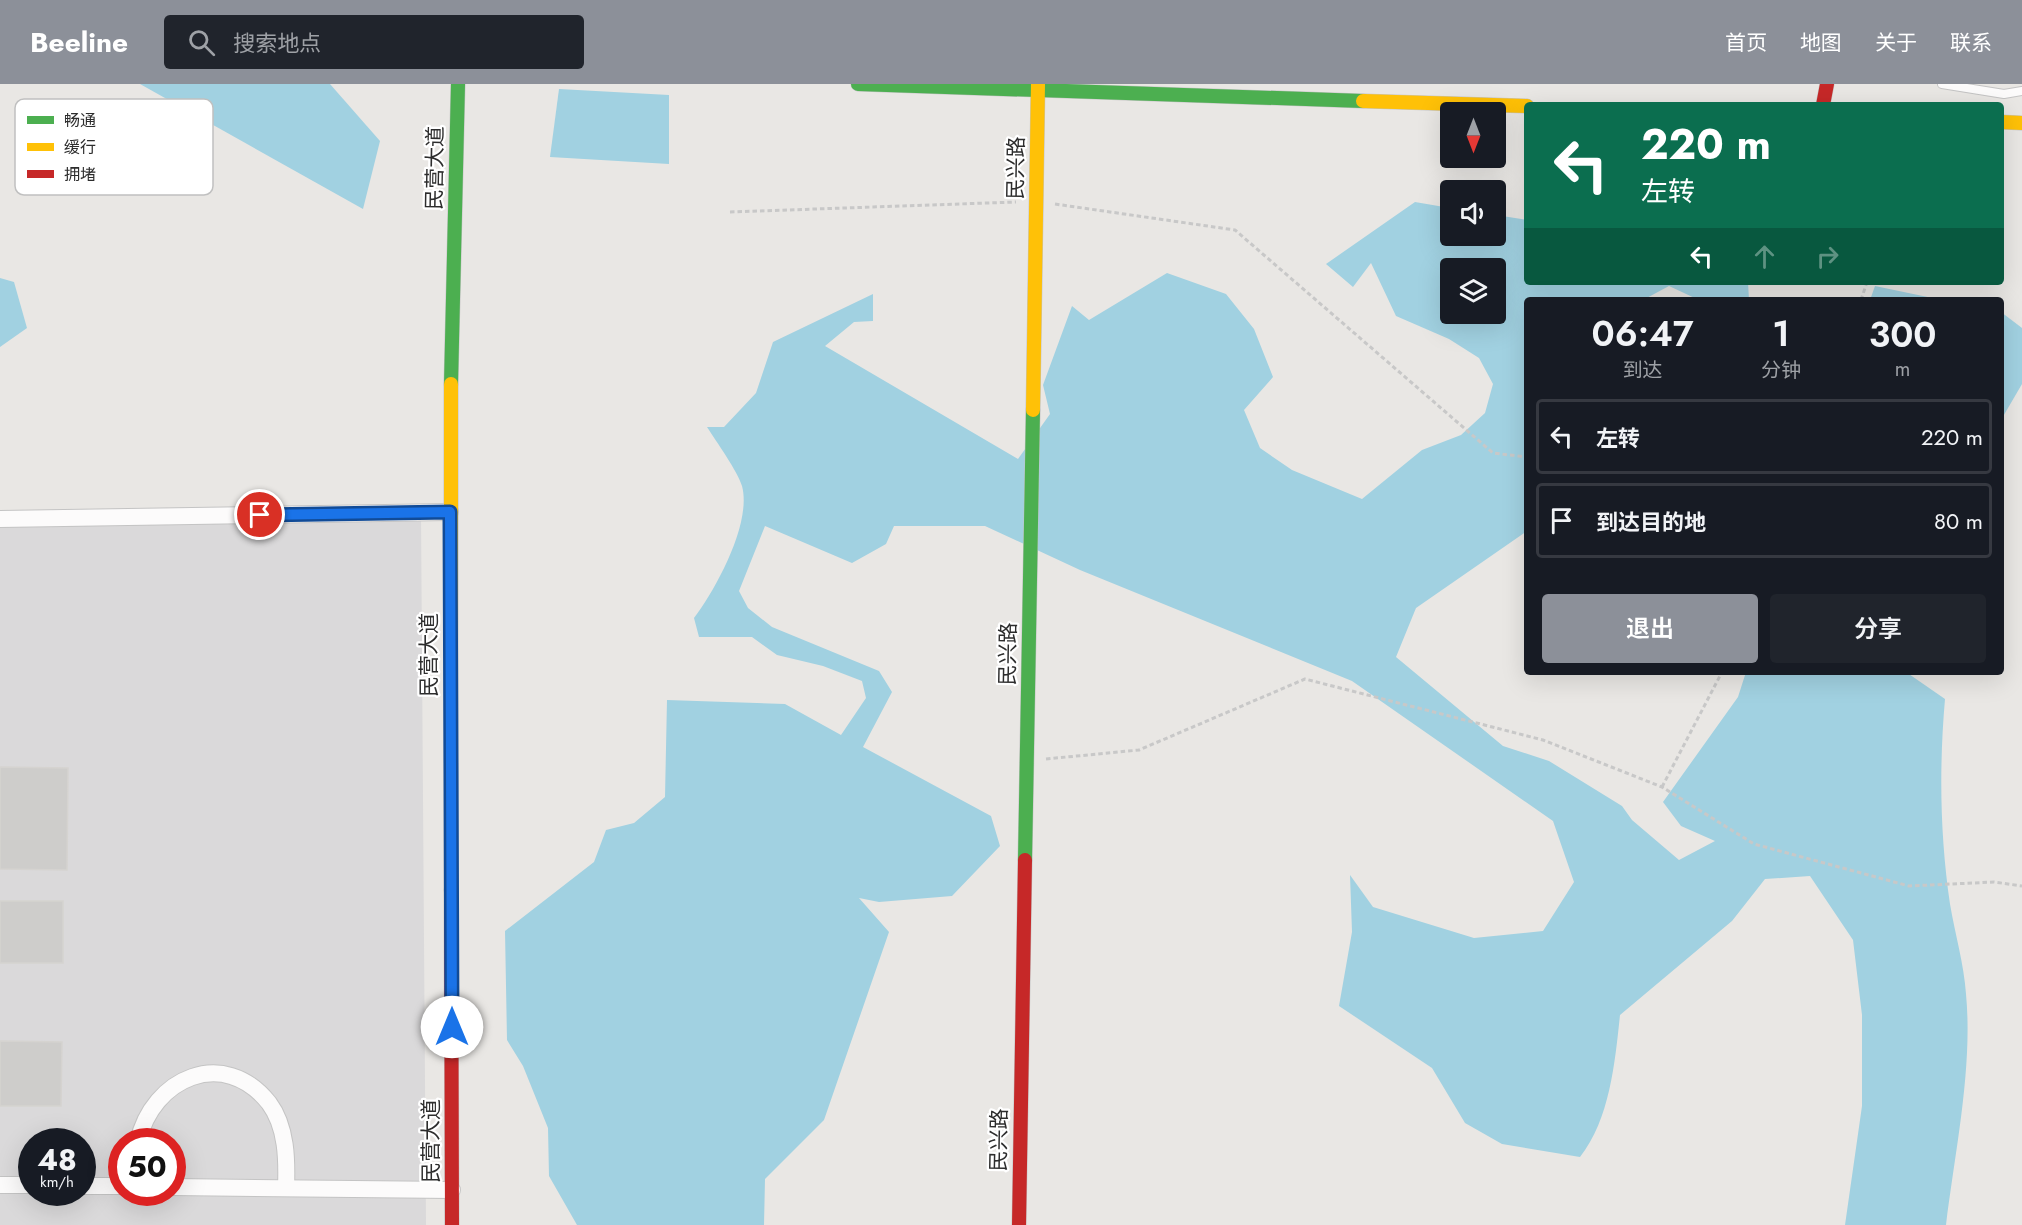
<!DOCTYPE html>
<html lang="zh">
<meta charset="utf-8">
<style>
:root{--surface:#171b24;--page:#20242c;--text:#f1f3f6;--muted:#9ea1a6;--line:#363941;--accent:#8c9099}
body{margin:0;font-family:Jost,"Noto Sans SC",sans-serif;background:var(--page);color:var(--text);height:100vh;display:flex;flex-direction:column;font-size:22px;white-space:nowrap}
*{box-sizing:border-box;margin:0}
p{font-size:20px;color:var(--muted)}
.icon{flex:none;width:33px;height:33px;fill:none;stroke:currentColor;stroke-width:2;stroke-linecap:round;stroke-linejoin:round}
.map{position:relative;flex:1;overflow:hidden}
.panel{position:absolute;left:1524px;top:213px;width:480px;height:378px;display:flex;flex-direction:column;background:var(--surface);border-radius:6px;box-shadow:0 6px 24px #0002}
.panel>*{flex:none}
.banner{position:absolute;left:1524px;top:18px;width:480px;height:183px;border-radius:6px;box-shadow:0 6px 24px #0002;background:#0b6e4f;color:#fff;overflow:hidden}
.needle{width:39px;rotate:180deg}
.fabs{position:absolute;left:1440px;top:18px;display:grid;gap:12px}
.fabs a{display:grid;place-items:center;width:66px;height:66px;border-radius:6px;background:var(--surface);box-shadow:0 6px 24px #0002;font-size:30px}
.speed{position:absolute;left:18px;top:1044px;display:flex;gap:12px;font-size:30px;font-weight:700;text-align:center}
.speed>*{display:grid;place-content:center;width:78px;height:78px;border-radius:50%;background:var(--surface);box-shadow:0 6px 24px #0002;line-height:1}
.speed small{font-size:15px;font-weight:400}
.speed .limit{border:9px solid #d22;background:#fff;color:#111}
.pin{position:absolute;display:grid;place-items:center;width:51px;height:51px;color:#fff;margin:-26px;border:3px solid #fff;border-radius:50%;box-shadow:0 2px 6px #0007}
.me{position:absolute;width:66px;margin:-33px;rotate:0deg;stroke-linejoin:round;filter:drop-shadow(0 0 4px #0008)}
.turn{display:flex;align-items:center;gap:21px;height:126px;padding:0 18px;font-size:27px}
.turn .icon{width:78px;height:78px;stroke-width:2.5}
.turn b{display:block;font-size:42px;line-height:51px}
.lanes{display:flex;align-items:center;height:57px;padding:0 18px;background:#0003;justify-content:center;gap:30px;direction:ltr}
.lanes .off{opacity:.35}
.eta{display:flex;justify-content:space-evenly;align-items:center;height:102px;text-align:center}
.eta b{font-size:36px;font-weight:600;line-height:42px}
.primary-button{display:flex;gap:12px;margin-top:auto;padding:12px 18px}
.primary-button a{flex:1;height:69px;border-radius:6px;background:var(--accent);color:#fff;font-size:24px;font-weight:600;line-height:69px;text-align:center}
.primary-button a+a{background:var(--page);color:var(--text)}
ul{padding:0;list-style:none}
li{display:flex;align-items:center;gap:18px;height:75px;margin:0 12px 9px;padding:0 6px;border:3px solid var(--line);border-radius:6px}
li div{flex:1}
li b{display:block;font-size:22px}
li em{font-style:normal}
header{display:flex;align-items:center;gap:36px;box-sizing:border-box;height:84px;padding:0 30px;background:var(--accent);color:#fff}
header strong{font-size:28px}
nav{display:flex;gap:33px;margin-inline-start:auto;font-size:21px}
.search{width:420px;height:54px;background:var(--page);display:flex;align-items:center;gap:15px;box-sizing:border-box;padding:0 21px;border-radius:6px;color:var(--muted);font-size:22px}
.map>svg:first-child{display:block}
</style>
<header>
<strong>Beeline</strong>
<div class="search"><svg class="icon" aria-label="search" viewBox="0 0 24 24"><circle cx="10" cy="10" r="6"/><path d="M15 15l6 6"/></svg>搜索地点</div>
<nav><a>首页</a><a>地图</a><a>关于</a><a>联系</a></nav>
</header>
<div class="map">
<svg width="2022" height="1141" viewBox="0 0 2022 1141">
<rect width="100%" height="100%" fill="#e9e7e4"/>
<!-- industrial -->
<path fill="#dad9da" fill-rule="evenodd" d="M 421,429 L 426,1141 L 0,1141 L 0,432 ZM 32,1058 L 82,1058 L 82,1108 L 32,1108 ZM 122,1058 L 172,1058 L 172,1108 L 122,1108 Z"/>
<!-- water -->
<g fill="#a1d1e1" fill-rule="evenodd">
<path d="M 140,0 L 330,0 L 380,57 L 363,125 Z"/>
<path d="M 559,5 L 669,11 L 669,80 L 550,73 Z"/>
<path d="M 1415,118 L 1450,124 L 1450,152 L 1496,152 L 1496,131 L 1527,136 L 1527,198 L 1748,198 L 1749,216 L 1699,216 L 1669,202 L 1643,216 L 1527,216 L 1527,447 L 1416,524 L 1396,573 L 1503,662 L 1549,677 L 1622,722 L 1632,736 L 1679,776 L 1715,757 L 1681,742 L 1663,718 L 1738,613 L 1746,588 L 1906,588 L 1945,615 C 1939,684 1940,752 1950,820 C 1955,850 1964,880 1966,910 C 1973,984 1955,1067 1946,1141 L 1845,1141 L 1862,1022 L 1862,931 L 1853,856 L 1810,792 L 1765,795 L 1732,837 L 1620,931 C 1615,978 1610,1035 1580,1073 L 1502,1060 L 1465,1039 L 1432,984 L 1339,922 L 1352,848 L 1350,791 L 1373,823 L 1474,854 L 1543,847 L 1574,798 L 1553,737 L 1352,597 L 1080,486 L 985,442 L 894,442 L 886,460 L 852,479 L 765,442 L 739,507 L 748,524 L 772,543 L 879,587 L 892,608 L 863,663 L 991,732 L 1000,762 L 952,812 L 879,818 L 859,814 L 889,848 L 824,1036 L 765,1095 L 764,1141 L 577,1141 L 549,1092 L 548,1044 L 523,982 L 507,956 L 505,847 L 594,778 L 606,746 L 634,739 L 665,713 L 667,616 L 785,620 L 841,651 L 866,614 L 862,597 L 823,582 L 777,571 L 752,553 L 699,553 L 694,534 C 716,505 752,439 742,402 C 738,388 716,357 707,343 L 724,343 L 756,309 L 773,258 L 873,210 L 873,237 L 854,238 L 825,262 L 1018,375 L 1050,330 L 1043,301 L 1072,222 L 1089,236 L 1167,189 L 1226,210 L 1254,245 L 1273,293 L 1244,326 L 1260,364 L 1292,386 L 1362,415 L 1422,366 L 1461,351 L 1485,329 L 1493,300 L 1479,274 L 1449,255 L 1396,232 L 1371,179 L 1353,203 L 1326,180 ZM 1450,184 L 1496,184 L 1496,230 L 1450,230 Z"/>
<path d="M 0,194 L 14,198 L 27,244 L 0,263 Z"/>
<path d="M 1875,202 L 1942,216 L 1870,216 Z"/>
<path d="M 2001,228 L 2022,244 L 2022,300 L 2001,336 Z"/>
</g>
<!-- building -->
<g fill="#cecdcb" stroke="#d5d3d0" stroke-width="1.5">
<path d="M 0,683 L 68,684 L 67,786 L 0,785 Z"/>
<rect x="0" y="817" width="63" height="62"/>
<path d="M 0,957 L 62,958 L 61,1022 L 0,1022 Z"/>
</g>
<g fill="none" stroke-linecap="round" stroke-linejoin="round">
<defs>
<path id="lane" d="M 1942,0 L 2004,10 L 2022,7"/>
<g id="street">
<path d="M 0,435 L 450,428"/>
<path d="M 138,1058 C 152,994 224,962 269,1019 C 287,1043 287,1077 286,1104"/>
<path d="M 0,1101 L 32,1101"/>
<path d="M 82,1102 L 122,1102"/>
<path d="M 172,1103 L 452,1106"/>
</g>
<g id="fast">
<path d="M 858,0 L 1363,17"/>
<path d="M 451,300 L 458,0"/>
<path d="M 1025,776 L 1033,326"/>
</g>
<g id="slow">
<path d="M 1363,17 L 1527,22"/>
<path d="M 2001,38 L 2022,39"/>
<path d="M 1033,326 L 1038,0"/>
<path d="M 451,806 L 451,300"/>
</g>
<g id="jam">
<path d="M 1823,21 L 1827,0"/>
<path d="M 451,806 L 452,1141"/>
<path d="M 1019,1141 L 1025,776"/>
</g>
</defs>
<!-- lane casing -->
<use href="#lane" stroke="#c4c4c4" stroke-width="10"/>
<!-- street casing -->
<use href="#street" stroke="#c4c4c4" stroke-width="18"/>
<!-- fast casing -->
<use href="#fast" stroke="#c4c4c4" stroke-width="15"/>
<!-- slow casing -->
<use href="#slow" stroke="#c4c4c4" stroke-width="15"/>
<!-- jam casing -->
<use href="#jam" stroke="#c4c4c4" stroke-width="15"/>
<!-- path -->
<g stroke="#c8c8c8" stroke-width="3" stroke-dasharray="4.5 3" stroke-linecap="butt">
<path d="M 1055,120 L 1235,146 L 1493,369 L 1527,373"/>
<path d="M 730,128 L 1016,118"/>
<path d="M 1861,216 L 1867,198"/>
<path d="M 1046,675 L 1139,666 L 1305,595 L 1543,656 L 1662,703 L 1754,760 L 1909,802 L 1994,798 L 2022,802"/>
<path d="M 1662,703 L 1722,588"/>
</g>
<!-- lane -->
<use href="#lane" stroke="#fcfbfb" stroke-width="8"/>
<!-- street -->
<use href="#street" stroke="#fcfbfb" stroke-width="16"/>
<!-- fast -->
<use href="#fast" stroke="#4caf50" stroke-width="14"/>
<!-- slow -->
<use href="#slow" stroke="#ffc107" stroke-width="14"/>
<!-- jam -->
<use href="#jam" stroke="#c62828" stroke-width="14"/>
</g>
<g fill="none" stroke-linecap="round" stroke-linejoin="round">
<defs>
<path id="route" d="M 260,431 L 450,428 L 452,943"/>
</defs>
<!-- route casing -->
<use href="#route" stroke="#114b97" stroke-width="15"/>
<!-- route -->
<use href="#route" stroke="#1a73e8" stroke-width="10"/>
</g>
<g text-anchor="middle" stroke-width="4.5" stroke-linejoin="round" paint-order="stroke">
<!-- street labels -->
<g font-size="21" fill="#2d2d2d" stroke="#fff">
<text transform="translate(435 84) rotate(-89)" y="7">民营大道</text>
<text transform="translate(1016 84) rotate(-89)" y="7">民兴路</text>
<text transform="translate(1008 570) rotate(-89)" y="7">民兴路</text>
<text transform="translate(429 571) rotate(-90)" y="7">民营大道</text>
<text transform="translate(999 1056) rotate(-89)" y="7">民兴路</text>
<text transform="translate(431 1057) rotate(-90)" y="7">民营大道</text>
</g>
</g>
<!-- legend -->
<rect x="15" y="15" width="198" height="96" rx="9" fill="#fff" stroke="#c0c0c0" stroke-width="1.5"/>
<rect x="27" y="32" width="27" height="8" fill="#4caf50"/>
<rect x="27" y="59" width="27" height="8" fill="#ffc107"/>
<rect x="27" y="86" width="27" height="8" fill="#c62828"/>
<g font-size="16" fill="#2d2d2d">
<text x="64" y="42">畅通</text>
<text x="64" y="69">缓行</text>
<text x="64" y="96">拥堵</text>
</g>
</svg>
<div class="fabs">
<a><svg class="needle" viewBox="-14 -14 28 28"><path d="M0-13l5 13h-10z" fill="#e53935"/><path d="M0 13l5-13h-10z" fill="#9ea1a6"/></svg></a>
<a><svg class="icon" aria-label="sound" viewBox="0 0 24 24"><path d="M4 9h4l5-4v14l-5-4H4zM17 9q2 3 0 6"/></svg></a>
<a><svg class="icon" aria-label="layers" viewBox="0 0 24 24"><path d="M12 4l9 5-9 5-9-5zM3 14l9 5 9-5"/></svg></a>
</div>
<div class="speed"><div>48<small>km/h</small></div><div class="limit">50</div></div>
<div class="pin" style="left:260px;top:431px;background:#d93025"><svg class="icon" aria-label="arrive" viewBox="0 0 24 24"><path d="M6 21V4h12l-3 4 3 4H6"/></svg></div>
<svg class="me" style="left:452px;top:943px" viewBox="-20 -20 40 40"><circle r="19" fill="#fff"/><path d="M0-13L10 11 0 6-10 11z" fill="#1a73e8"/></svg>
<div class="banner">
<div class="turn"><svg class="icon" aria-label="left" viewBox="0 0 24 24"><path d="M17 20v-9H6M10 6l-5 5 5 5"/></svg><div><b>220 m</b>左转</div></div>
<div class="lanes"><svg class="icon" aria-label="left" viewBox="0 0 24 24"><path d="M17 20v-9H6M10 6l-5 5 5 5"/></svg><svg class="icon off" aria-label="ahead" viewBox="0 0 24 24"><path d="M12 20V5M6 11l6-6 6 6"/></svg><svg class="icon off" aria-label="right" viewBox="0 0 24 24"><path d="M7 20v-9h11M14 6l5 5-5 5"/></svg></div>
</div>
<section class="panel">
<div class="eta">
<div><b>06:47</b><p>到达</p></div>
<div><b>1</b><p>分钟</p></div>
<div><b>300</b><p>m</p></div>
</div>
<ul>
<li><svg class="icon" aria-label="left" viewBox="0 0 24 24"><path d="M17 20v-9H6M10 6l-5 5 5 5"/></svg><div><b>左转</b></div><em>220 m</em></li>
<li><svg class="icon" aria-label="arrive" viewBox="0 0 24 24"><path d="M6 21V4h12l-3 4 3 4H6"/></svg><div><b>到达目的地</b></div><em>80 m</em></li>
</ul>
<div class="primary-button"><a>退出</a><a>分享</a></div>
</section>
</div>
